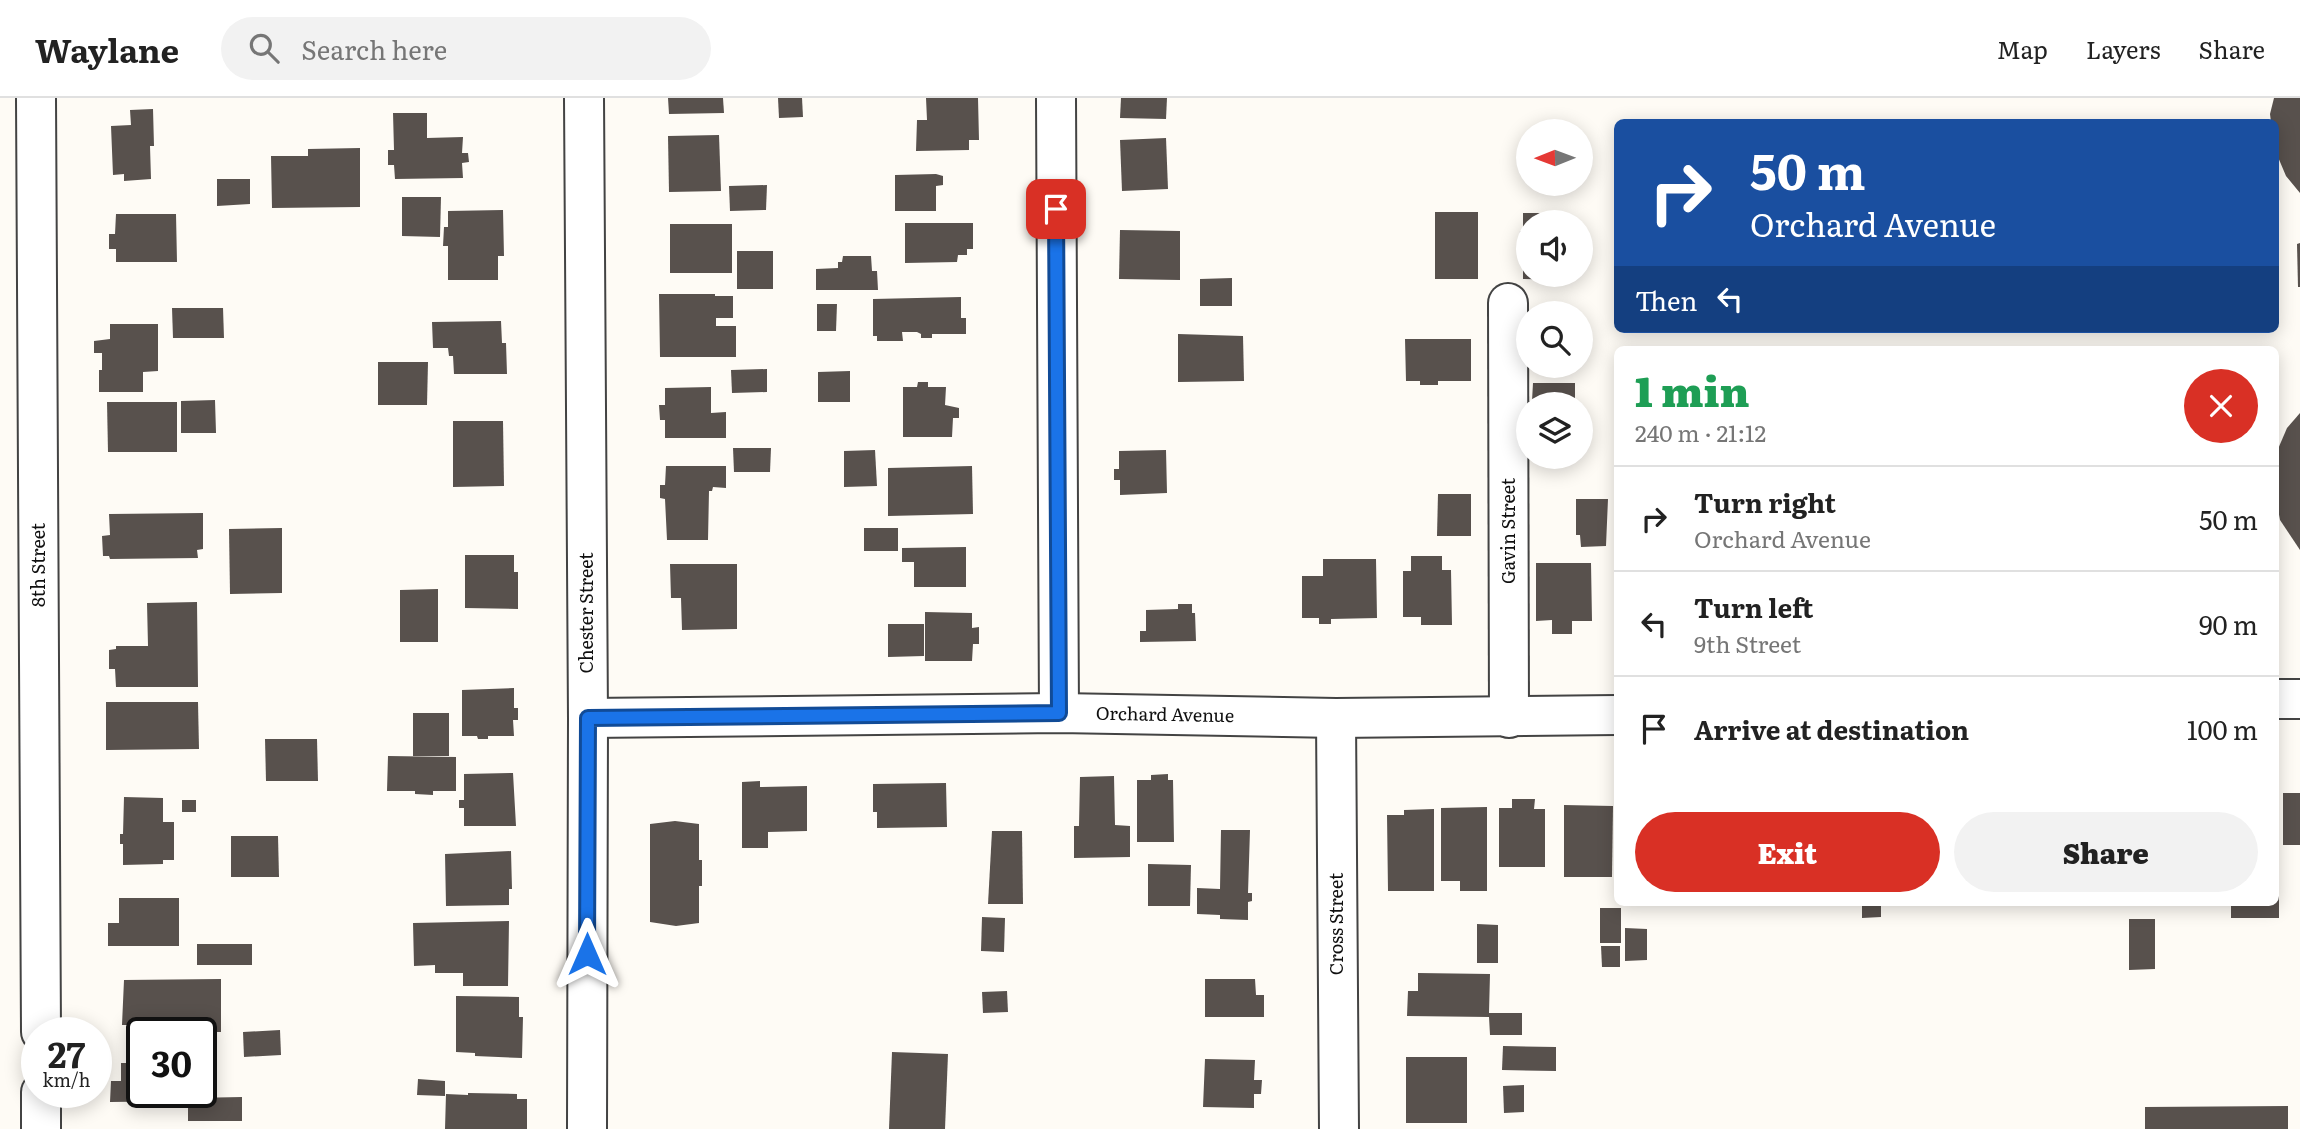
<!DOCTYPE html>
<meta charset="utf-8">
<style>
:root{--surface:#fff;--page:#f2f2f2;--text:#222;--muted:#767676;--line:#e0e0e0;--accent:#d93025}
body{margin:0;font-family:Literata,serif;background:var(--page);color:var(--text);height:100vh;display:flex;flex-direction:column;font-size:26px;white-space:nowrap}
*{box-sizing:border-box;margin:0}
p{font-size:23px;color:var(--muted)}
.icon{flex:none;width:38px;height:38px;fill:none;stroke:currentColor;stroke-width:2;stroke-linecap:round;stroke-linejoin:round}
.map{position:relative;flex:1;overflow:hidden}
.sheet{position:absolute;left:1614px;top:248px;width:665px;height:560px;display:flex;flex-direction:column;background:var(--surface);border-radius:10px;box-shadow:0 4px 18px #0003}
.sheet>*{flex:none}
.guide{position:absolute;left:1614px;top:21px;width:665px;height:214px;border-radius:10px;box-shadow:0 4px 18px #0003;background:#1a4fa0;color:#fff;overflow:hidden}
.needle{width:46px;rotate:269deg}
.buttons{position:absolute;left:1516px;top:21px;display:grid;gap:14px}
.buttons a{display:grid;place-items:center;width:77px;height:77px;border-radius:50%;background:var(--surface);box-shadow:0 4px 18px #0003;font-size:35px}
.speed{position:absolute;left:21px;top:919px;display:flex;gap:14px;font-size:35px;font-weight:700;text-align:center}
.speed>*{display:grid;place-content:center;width:91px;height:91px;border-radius:50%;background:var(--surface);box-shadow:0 4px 18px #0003;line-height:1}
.speed small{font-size:18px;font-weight:400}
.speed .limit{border:4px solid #111;border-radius:10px;background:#fff;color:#111}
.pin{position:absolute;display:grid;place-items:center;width:60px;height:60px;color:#fff;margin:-30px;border-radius:14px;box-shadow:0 4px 10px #0006}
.me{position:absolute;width:77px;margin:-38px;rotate:0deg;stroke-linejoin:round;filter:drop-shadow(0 0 5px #0008)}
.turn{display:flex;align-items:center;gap:24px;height:147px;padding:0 21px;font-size:32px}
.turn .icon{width:91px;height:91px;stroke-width:2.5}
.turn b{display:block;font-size:49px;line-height:60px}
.then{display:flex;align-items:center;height:66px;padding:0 21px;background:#0003;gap:14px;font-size:26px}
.round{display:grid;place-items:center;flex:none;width:74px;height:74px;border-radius:37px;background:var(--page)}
.headline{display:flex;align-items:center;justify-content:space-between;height:119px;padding:0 21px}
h1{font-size:42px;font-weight:800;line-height:52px;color:#1e9e55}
.action{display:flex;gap:14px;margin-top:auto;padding:14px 21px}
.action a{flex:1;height:80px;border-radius:42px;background:var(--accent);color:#fff;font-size:28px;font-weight:800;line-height:80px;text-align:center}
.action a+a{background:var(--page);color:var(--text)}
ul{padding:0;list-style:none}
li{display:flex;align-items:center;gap:21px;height:105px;padding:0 21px;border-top:2px solid var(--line)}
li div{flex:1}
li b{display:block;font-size:26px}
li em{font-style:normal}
header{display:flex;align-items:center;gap:42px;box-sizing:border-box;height:98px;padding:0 35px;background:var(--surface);border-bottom:2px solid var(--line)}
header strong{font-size:33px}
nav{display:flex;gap:38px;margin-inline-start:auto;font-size:24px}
.search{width:490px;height:63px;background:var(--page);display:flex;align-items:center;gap:18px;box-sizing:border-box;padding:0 24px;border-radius:38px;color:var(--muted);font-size:26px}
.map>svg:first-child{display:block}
</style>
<header>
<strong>Waylane</strong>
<div class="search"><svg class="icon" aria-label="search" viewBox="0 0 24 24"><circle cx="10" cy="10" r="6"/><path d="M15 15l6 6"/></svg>Search here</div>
<nav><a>Map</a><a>Layers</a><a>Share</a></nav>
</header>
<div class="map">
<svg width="2300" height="1031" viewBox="0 0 2300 1031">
<rect width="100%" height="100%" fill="#fefbf5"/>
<!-- building -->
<g fill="#58514d">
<path d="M 668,0 L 723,0 L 724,15 L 669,16 Z"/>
<path d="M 778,0 L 802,0 L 803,19 L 779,20 Z"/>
<path d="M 926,0 L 978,0 L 979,42 L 969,42 L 969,52 L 916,53 L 917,22 L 927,22 Z"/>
<path d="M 1121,0 L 1167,0 L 1166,21 L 1120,20 Z"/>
<path d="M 2274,0 L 2300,0 L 2300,95 L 2286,78 L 2275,52 L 2275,24 L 2271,24 L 2270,16 Z"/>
<path d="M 153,11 L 154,48 L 150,48 L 151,81 L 124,83 L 124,76 L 113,77 L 111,28 L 131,27 L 130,12 Z"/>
<path d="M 393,15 L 427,15 L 427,40 L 463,39 L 462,55 L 468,55 L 469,64 L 462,65 L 463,80 L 395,81 L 394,67 L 388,67 L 388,52 L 394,52 Z"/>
<path d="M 719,37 L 721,93 L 669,94 L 668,38 Z"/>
<path d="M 1166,40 L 1168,91 L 1122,93 L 1120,42 Z"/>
<path d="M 360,50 L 360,109 L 272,110 L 271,58 L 308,58 L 308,51 Z"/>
<path d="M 936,76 L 943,78 L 943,87 L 936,88 L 936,113 L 895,113 L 895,77 Z"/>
<path d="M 217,81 L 250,81 L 250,106 L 217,108 Z"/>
<path d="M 767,87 L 766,112 L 730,113 L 729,88 Z"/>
<path d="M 402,99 L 441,99 L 440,139 L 402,138 Z"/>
<path d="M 503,112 L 504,158 L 498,158 L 498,182 L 448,182 L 448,148 L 443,148 L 444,129 L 448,129 L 448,113 Z"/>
<rect x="1435" y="114" width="43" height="67"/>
<path d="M 1523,115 L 1566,115 L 1566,124 L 1528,124 L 1528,177 L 1566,177 L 1566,182 L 1523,181 L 1523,146 L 1519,147 L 1520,133 L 1523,133 Z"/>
<path d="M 116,116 L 176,116 L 177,164 L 116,164 L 116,151 L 109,151 L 109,136 L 115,136 Z"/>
<path d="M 905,125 L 973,125 L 973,151 L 967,151 L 967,157 L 958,157 L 957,164 L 905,165 Z"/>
<rect x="670" y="126" width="62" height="49"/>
<path d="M 1120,132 L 1180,133 L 1180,182 L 1119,181 Z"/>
<path d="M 2300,145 L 2300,189 L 2298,189 L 2297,146 Z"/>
<rect x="737" y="153" width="36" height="38"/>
<path d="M 843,158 L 871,158 L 872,173 L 877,173 L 878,192 L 816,192 L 816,171 L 838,170 L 838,164 L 842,164 Z"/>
<path d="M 1232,180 L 1232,208 L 1200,208 L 1200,181 Z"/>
<path d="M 659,196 L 715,196 L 715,198 L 733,198 L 733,220 L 716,220 L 716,228 L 736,228 L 736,259 L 660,259 Z"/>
<path d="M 961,199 L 961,220 L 966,220 L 966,236 L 932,236 L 932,240 L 921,240 L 921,236 L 917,234 L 902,234 L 903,243 L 877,243 L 877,238 L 873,238 L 873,201 Z"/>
<path d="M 817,206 L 837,206 L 836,233 L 817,233 Z"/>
<path d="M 172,210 L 223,210 L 224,240 L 173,240 Z"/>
<path d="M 501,223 L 502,245 L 506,245 L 507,276 L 454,276 L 453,258 L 449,258 L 448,250 L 433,250 L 432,224 Z"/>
<path d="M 110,226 L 158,226 L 158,273 L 143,274 L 143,294 L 99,294 L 99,272 L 102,272 L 102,255 L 94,255 L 94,243 L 110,241 Z"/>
<path d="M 1178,236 L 1243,238 L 1244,283 L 1178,284 Z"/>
<path d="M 1405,241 L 1471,241 L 1471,283 L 1438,283 L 1438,287 L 1420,287 L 1420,283 L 1406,283 Z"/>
<path d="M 378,264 L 428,264 L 427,307 L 378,307 Z"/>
<path d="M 767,271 L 767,294 L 732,295 L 731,272 Z"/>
<path d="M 850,273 L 850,304 L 818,304 L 818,274 Z"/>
<path d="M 918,284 L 928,284 L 928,289 L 946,289 L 945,307 L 959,310 L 959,320 L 953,320 L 952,339 L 903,339 L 903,289 L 917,289 Z"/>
<path d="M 1533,285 L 1575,285 L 1575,306 L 1529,306 L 1529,303 L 1532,303 Z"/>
<path d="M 711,289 L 711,315 L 726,314 L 726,340 L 665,340 L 665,322 L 660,322 L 659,307 L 665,307 L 665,290 Z"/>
<path d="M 215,302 L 216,335 L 181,335 L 181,303 Z"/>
<path d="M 107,304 L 177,304 L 177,354 L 108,354 Z"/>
<path d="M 2300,315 L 2300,452 L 2280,422 L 2275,395 L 2275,358 L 2287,330 Z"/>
<path d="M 453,323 L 503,323 L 504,388 L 453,389 Z"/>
<path d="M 733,350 L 771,350 L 770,374 L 734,374 Z"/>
<path d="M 875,352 L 877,388 L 844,389 L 844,353 Z"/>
<path d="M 1166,352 L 1167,395 L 1120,397 L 1120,382 L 1114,382 L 1114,371 L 1119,371 L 1119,353 Z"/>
<path d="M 666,368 L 726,368 L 726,390 L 713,389 L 712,393 L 709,393 L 708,442 L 667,442 L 665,401 L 660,400 L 660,387 L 665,387 Z"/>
<path d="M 972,368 L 973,416 L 888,418 L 888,370 Z"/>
<path d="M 1438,396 L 1471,396 L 1471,438 L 1437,438 Z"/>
<path d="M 1576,401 L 1608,401 L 1606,448 L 1581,449 L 1580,437 L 1576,437 Z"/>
<path d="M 203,415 L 203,451 L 197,452 L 198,460 L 110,461 L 109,458 L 103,458 L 102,438 L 110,437 L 109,416 Z"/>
<path d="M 282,430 L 282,495 L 230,496 L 229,431 Z"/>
<rect x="864" y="430" width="34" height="23"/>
<path d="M 966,449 L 966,489 L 914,489 L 914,464 L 902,464 L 902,450 Z"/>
<path d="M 465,457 L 514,457 L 514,474 L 518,474 L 518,511 L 465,510 Z"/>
<path d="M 1411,458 L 1442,458 L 1442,472 L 1451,472 L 1452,527 L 1421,527 L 1421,519 L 1403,519 L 1403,473 L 1411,473 Z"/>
<path d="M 1323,461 L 1376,461 L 1377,520 L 1331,521 L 1331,526 L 1319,526 L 1319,520 L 1302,520 L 1302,478 L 1323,478 Z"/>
<path d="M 1536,465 L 1591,465 L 1592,523 L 1572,523 L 1572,536 L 1552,536 L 1552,522 L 1536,523 Z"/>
<path d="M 670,466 L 737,466 L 737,531 L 682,532 L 681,500 L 671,500 Z"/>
<path d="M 438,491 L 438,544 L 400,544 L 400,492 Z"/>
<path d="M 197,504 L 198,589 L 116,589 L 115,571 L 109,571 L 109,552 L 116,551 L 116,548 L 148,548 L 147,505 Z"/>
<path d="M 1178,506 L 1192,506 L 1192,515 L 1195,515 L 1196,543 L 1140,544 L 1140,533 L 1146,533 L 1146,512 L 1178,511 Z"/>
<path d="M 925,514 L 972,515 L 972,530 L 979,529 L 979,546 L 973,546 L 972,563 L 925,563 Z"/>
<path d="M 888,526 L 924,526 L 924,558 L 888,559 Z"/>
<path d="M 514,590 L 514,610 L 518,610 L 518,622 L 513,622 L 514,638 L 488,638 L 488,641 L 478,641 L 477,638 L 462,638 L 462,592 Z"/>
<path d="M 106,604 L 198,604 L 199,651 L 106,652 Z"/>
<rect x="413" y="615" width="36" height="43"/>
<path d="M 265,641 L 317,641 L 318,683 L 266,683 Z"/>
<path d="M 388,658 L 456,659 L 456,693 L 433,693 L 433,697 L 415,696 L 415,693 L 387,693 Z"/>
<path d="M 513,675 L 516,728 L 464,728 L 464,710 L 459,710 L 459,702 L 464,702 L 464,676 Z"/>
<path d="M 1168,676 L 1168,682 L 1173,682 L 1174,744 L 1137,744 L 1137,682 L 1151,682 L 1151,677 Z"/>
<path d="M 1114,678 L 1115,727 L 1130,728 L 1130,759 L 1074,760 L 1074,728 L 1079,728 L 1080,679 Z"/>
<path d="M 760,683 L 760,689 L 807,688 L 807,733 L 768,734 L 768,750 L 742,750 L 742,684 Z"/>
<path d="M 946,685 L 947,729 L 877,730 L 877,714 L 873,714 L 873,686 Z"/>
<rect x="2283" y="695" width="17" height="52"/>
<path d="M 124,699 L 163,700 L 163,724 L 174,724 L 174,762 L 163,762 L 163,766 L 123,767 L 123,746 L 120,746 L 120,736 L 123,736 Z"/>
<path d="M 1512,701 L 1535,701 L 1534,711 L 1545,711 L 1545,769 L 1499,769 L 1499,710 L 1512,710 Z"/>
<rect x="182" y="702" width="14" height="12"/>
<path d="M 1564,707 L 1613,708 L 1612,779 L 1564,779 Z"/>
<path d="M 1487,709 L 1487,793 L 1460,793 L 1460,783 L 1441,783 L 1441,710 Z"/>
<path d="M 1434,711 L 1434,793 L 1388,793 L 1387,717 L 1404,717 L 1404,712 Z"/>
<path d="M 675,723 L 699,726 L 699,762 L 702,762 L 702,788 L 699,788 L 699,825 L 676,828 L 650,824 L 650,726 Z"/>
<path d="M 1221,732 L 1250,732 L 1248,795 L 1252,795 L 1252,803 L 1248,804 L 1248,822 L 1220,821 L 1220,817 L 1197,816 L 1197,790 L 1220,791 Z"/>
<path d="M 992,733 L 1022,733 L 1023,806 L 988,806 Z"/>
<path d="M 231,738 L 278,738 L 279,779 L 231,779 Z"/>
<path d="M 511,753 L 512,791 L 509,791 L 509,807 L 446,808 L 445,756 Z"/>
<path d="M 1148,766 L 1191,767 L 1190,808 L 1148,808 Z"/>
<path d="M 2275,787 L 2279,787 L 2279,820 L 2231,820 L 2231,805 L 2275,805 Z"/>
<path d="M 119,800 L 179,800 L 179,848 L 108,848 L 108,825 L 119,825 Z"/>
<path d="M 1862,805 L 1881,805 L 1881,819 L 1862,820 Z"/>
<rect x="1600" y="810" width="21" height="35"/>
<path d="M 982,819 L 1005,820 L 1004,854 L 981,853 Z"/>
<path d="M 2129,821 L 2155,821 L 2155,871 L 2129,872 Z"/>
<path d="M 509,823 L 508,888 L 463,888 L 463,875 L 435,875 L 435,867 L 414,868 L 413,825 Z"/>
<path d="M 1477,826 L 1498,827 L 1498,865 L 1477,865 Z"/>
<path d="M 1625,830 L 1647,831 L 1647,862 L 1625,863 Z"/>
<rect x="197" y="846" width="55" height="21"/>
<path d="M 1601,848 L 1620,848 L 1620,869 L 1602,869 Z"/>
<path d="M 1418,875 L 1490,876 L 1489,915 L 1522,915 L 1522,937 L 1490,937 L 1489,919 L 1407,918 L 1408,893 L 1418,893 Z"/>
<path d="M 221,881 L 221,934 L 150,934 L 150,927 L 122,927 L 124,882 Z"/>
<path d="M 1205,881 L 1255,881 L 1256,897 L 1264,897 L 1264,919 L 1205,919 Z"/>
<path d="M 1007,893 L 1008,914 L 983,915 L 982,894 Z"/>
<path d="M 456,898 L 519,899 L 519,919 L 523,919 L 522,960 L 475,958 L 475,955 L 456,954 Z"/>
<path d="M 280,932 L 281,957 L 244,959 L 243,934 Z"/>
<path d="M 1503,948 L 1556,949 L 1556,973 L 1502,972 Z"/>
<path d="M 892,954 L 948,956 L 945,1031 L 889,1031 Z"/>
<rect x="1406" y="959" width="61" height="66"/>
<path d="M 1205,961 L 1255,962 L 1254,982 L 1262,982 L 1261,996 L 1254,996 L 1254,1010 L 1203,1009 Z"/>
<path d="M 121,965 L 142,965 L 142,994 L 191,994 L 192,1000 L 242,999 L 242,1023 L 188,1023 L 188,1003 L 110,1004 L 111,983 L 121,983 Z"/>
<path d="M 418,981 L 445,983 L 445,998 L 417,997 Z"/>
<path d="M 1524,987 L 1524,1014 L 1504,1015 L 1503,988 Z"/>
<path d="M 468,995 L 517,996 L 517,1001 L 527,1001 L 527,1031 L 445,1031 L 446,996 L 468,997 Z"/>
<path d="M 2288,1008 L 2288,1031 L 2145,1031 L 2145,1009 Z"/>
</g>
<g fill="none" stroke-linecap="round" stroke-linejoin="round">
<defs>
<g id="minor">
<path d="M 36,0 L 41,934"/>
<path d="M 584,0 L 588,620 L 587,1031"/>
<path d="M 1056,0 L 1059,615"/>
<path d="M 1508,205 L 1509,620"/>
<path d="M 2275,601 L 2300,601"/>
<path d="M 588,620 L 1059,615 L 1336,620 L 1617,617"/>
<path d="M 1336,620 L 1339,1031"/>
<path d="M 41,994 L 41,1031"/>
</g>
</defs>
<!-- minor casing -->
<use href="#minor" stroke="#434343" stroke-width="42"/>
<!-- minor -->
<use href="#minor" stroke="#fff" stroke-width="38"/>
</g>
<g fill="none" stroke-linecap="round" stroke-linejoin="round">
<defs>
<path id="route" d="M 587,856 L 588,620 L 1059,615 L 1056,111"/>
</defs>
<!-- route casing -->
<use href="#route" stroke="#114b97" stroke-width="18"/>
<!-- route -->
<use href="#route" stroke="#1a73e8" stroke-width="12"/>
</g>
<g text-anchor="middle" stroke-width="7" stroke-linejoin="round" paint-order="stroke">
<!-- street labels -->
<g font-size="18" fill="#101010" stroke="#fff">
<text transform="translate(1509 433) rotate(-90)" y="6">Gavin Street</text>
<text transform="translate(39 467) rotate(-90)" y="6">8th Street</text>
<text transform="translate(587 515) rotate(-90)" y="6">Chester Street</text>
<text transform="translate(1165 617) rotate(1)" y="6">Orchard Avenue</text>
<text transform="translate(1337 826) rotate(-90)" y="6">Cross Street</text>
</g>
</g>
</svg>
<div class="buttons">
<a><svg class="needle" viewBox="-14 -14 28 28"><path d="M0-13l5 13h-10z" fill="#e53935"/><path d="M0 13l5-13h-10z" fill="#767676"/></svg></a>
<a><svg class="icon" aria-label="sound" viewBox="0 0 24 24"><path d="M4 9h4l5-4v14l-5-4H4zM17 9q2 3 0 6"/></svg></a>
<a><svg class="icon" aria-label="search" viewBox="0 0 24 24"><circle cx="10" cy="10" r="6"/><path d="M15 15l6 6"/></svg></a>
<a><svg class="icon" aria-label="layers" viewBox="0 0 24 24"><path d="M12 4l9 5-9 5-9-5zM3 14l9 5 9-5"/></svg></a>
</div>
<div class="speed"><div>27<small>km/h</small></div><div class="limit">30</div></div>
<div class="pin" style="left:1056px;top:111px;background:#d93025"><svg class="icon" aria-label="arrive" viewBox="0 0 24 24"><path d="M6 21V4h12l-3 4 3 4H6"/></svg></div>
<svg class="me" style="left:587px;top:856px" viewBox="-20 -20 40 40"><path d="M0-17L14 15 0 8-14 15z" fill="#1a73e8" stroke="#fff" stroke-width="4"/></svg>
<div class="guide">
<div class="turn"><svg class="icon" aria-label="right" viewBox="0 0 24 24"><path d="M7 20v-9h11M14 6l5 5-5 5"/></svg><div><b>50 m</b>Orchard Avenue</div></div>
<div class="then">Then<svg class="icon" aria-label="left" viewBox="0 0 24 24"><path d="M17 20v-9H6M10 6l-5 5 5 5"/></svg></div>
</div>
<section class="sheet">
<div class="headline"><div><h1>1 min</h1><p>240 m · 21:12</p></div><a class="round" style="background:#d93025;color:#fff"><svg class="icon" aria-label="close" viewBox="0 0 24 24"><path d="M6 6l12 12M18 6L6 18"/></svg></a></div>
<ul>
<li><svg class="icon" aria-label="right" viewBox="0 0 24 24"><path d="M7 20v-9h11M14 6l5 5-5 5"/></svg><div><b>Turn right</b><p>Orchard Avenue</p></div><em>50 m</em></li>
<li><svg class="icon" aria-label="left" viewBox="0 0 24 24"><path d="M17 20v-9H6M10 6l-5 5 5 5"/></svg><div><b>Turn left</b><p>9th Street</p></div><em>90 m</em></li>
<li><svg class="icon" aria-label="arrive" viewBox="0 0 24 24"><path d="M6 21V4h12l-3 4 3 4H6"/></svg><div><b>Arrive at destination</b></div><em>100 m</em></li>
</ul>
<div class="action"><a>Exit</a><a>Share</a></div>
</section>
</div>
